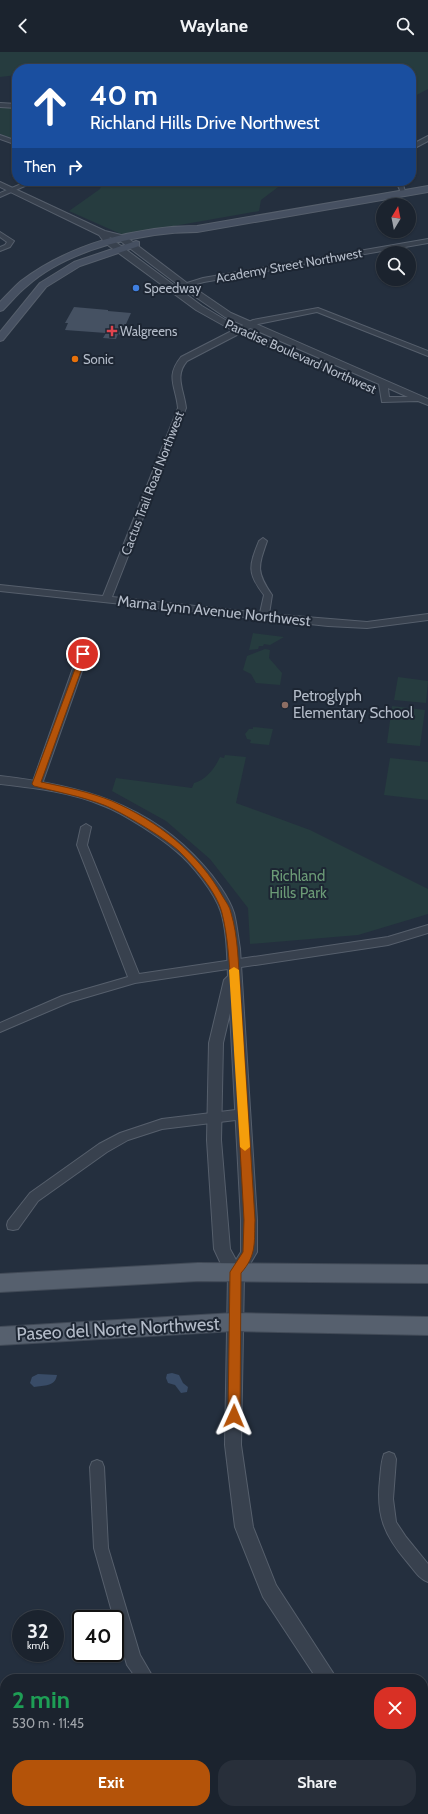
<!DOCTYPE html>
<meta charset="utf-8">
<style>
:root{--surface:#1b232e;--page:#282f3a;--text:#f1f3f6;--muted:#a0a4aa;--line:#39404a;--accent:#b45309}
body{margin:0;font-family:Cabin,sans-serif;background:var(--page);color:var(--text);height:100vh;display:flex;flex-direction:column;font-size:15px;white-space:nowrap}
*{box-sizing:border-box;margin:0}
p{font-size:13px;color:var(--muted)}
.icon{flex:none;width:22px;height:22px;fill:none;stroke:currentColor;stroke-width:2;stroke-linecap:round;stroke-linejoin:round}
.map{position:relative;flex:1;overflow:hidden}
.sheet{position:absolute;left:0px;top:1622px;width:428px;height:140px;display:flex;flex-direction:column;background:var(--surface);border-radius:16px 16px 0 0;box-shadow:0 1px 3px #0004,0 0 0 1px var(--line)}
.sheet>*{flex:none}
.hud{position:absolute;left:12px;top:12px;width:404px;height:122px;border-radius:16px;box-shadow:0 1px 3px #0004,0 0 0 1px var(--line);background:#1a4fa0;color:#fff;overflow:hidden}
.needle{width:26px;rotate:10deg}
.fabs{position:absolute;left:376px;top:146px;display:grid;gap:8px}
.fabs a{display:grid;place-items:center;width:40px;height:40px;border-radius:50%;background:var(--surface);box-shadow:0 1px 3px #0004,0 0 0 1px var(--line);font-size:20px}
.speed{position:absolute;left:12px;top:1558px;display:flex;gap:8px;font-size:20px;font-weight:700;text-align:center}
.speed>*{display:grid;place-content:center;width:52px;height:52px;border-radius:50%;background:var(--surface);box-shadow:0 1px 3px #0004,0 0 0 1px var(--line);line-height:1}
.speed small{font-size:10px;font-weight:400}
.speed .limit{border:2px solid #111;border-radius:6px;background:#fff;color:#111}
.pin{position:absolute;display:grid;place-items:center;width:34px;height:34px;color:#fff;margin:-17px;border:2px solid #fff;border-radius:50%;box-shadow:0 1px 4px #0007}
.me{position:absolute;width:44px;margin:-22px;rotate:1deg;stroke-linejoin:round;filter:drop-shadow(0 0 3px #0008)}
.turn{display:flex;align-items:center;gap:14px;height:84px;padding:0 12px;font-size:18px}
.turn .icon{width:52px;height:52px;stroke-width:2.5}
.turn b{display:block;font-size:28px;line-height:34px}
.then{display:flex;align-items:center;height:38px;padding:0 12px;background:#0003;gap:8px;font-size:15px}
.round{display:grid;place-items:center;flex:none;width:42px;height:42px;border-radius:16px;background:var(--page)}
.headline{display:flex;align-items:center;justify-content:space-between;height:68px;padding:0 12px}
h1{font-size:24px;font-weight:700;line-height:30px;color:#1e9e55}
.action{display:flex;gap:8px;margin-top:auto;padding:8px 12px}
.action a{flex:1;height:46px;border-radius:16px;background:var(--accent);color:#fff;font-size:16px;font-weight:700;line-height:46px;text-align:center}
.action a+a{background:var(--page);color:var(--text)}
header{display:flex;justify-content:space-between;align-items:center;height:52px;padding:0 12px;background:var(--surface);font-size:18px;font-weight:700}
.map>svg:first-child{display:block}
</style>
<header><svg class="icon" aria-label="back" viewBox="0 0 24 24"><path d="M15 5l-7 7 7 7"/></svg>Waylane<svg class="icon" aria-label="search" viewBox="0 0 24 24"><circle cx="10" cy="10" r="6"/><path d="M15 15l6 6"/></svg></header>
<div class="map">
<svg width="428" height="1762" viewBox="0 0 428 1762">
<rect width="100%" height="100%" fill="#242f3e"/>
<!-- green -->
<g fill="#263c3f">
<path d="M 0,0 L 428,0 L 428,37 L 411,46 L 411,17 L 17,17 L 17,23 L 0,25 Z"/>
<path d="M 0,55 L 17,56 L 17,88 L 0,82 Z"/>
<path d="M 103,129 L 286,129 L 261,148 L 259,159 L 123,183 L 69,159 L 100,137 Z"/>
<path d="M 253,581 L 284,585 L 270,593 L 264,592 L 263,594 L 259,594 L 258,597 L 249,598 Z"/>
<path d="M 265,597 L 270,598 L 269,606 L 282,621 L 280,633 L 256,631 L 251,622 L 243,618 L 247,604 Z"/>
<path d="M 398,625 L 428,629 L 426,651 L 394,648 Z"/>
<path d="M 392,654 L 425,658 L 420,694 L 387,691 Z"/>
<path d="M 253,675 L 273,677 L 269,693 L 250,691 L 251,688 L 247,687 L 245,682 L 249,677 L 253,677 Z"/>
<path d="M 225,703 L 246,705 L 236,751 L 310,778 L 428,837 L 428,862 L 358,883 L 250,892 L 248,856 L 210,807 L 166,769 L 112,739 L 116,726 L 192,736 L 194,731 C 206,728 215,716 220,705 L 224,706 Z"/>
<path d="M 390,706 L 428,710 L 428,748 L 384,743 Z"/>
</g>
<!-- water -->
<g fill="#394c67">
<path d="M 172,1321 L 179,1323 L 183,1331 L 188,1335 L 187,1340 L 181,1341 L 175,1333 L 168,1331 L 166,1326 L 167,1322 Z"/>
<path d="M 38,1322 L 57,1323 C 55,1335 44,1333 34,1335 L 30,1331 L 32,1325 Z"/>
</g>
<!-- building -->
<path fill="#455162" d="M 74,255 L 108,258 L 108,259 L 131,261 L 121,283 L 118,282 L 116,287 L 103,286 L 106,281 L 65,278 L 68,271 L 65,271 Z"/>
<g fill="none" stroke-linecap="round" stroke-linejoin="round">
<defs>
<g id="minor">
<path d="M 0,51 L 17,52 L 17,56 L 0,55 Z"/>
<path d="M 0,83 L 17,89 L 17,93 L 0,87 Z"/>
<path d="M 428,84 L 428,89 L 411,98 L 411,93 Z"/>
<path d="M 28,129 L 36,129 L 0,145 L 0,141 Z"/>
<path d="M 396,129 L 402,129 L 406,143 L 402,143 Z"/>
<path d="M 0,180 L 14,189 L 10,195 L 0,199 L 0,195 L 5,193 L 7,190 L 0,185 Z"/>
<path d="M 428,187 L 428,191 L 204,230 L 174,238 L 171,236 L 203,226 Z"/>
<path d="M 318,256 L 428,299 L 428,304 L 317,260 L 258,272 L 187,309 C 174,324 184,338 186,356 L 112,545 L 260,561 L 264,543 C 247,521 249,514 259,489 L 263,486 L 267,489 C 258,515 256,520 272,543 L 269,562 L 367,570 L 428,562 L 428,568 L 367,576 L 328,574 L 0,539 L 0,533 L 103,544 L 178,356 C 176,334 165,325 181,305 L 253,268 Z"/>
<path d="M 83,599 L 88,602 L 42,732 L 41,734 L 33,734 L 32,732 L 78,602 Z"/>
<path d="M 86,772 L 91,775 L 87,793 L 139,922 L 388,885 L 428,873 L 428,881 L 388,893 L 135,931 L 70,950 L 0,980 L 0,971 L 62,944 L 128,925 L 77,793 L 81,775 Z"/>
<path d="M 244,1057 L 248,1059 L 250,1062 L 248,1065 L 244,1067 L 162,1077 L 128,1088 L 107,1100 L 38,1149 L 18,1177 L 13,1178 L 8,1177 L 7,1173 L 8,1169 L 30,1141 L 99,1092 L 120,1081 L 162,1067 Z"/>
<path d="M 389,1400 L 394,1402 L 396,1407 L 393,1447 L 396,1470 L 406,1485 L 428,1512 L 428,1530 C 419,1527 414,1518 408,1511 C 384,1483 376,1464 380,1427 C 381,1418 381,1410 384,1402 Z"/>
<path d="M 97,1408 L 102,1410 L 104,1415 L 108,1496 L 140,1603 L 154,1627 L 137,1627 L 127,1613 L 94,1496 L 90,1415 L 92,1410 Z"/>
<path d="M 221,1757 L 238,1757 L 240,1762 L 223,1762 Z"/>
<path d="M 307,1757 L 327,1757 L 325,1762 L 305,1762 Z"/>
</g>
<g id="tertiary">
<path d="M 0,130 L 105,179 L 125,184 L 187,231 L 231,261 L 428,347 L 428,353 L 418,349 L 382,350 L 379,332 L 225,265 L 181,235 L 119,188 L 109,185 L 202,254 L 237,275 L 236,277 L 230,277 L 196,258 L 105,191 L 99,183 L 0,135 ZM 388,336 L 408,345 L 389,345 Z"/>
<path d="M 268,288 L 322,311 L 323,313 L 322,315 L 316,315 L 265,293 L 265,289 Z"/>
<path d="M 0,724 C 78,733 149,751 203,813 C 214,825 229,845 234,861 C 237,873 238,885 240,897 L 257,1168 L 257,1200 L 244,1222 L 241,1393 L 253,1475 L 276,1533 L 337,1627 L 317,1627 L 263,1545 L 235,1475 L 225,1393 L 228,1222 L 221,1212 L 214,1197 L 207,1088 L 209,991 L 224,928 L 228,924 C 227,903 227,880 221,860 C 215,841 192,812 176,799 C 161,786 123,761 104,754 C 71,740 35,736 0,732 ZM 230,961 L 241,1168 L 241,1200 L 236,1208 L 230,1197 L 221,1088 L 223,991 Z"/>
<path d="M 423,1747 L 428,1749 L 428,1762 L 415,1762 L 413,1757 L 423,1757 Z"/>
</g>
<g id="secondary">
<path d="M 428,134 L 428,140 L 197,180 C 143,180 68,197 27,234 C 18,241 11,250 3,258 L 0,259 L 0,250 C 7,243 14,235 21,229 C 70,192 137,174 197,174 Z"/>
<path d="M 136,189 L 139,190 L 139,194 L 80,214 L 46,235 L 3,288 L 0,289 L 0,280 L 40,231 L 74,210 Z"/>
</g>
<g id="primary">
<path d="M 198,1211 L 428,1213 L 428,1231 L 198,1229 L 0,1240 L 0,1222 Z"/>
<path d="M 234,1261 L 428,1265 L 428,1283 L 234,1279 L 0,1293 L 0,1275 Z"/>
</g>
</defs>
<!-- minor casing -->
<use href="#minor" stroke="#565f6c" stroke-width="2"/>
<!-- tertiary casing -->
<use href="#tertiary" stroke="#565f6c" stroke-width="2"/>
<!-- secondary casing -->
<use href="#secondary" stroke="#565f6c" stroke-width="2"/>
<!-- primary casing -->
<use href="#primary" stroke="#414a57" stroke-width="2"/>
<!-- minor -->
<use href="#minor" fill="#38414e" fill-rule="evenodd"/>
<!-- tertiary -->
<use href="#tertiary" fill="#38414e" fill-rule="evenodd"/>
<!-- secondary -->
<use href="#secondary" fill="#465061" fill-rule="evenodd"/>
<!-- primary -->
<use href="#primary" fill="#56606e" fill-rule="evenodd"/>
</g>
<!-- route -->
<path fill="#b45309" stroke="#753606" d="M 81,601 L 87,602 L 41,730 C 65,735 90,740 112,749 C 157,769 199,801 223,845 C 226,850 230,855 231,861 C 238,884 238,910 240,933 L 255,1168 C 254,1190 257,1203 241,1221 L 240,1364 L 238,1368 L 234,1369 L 230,1368 L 228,1364 L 230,1220 L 243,1200 L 244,1168 L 231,933 C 229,910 228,884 222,861 C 217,840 194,814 179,799 C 165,786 122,760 104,753 C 81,744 57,740 34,734 L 32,732 Z"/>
<!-- slow -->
<path fill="#f59e0b" d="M 234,915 L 239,918 L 250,1095 L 245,1099 L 240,1095 L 229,918 Z"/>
<!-- markers -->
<circle fill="#3f7fe0" stroke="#1d2633" stroke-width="1.5" cx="136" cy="236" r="4"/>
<path fill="#e0444e" stroke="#1d2633" stroke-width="1.5" d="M110 273h4v4h4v4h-4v4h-4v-4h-4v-4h4z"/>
<circle fill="#e8710a" stroke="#1d2633" stroke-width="1.5" cx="75" cy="307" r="4"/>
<circle fill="#8d6e63" stroke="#1d2633" stroke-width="1.5" cx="285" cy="653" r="4"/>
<g text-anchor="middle" stroke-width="4" stroke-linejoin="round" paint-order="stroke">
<!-- far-street labels -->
<g font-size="13" fill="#b4bcc9" stroke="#1d2633">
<text transform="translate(289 213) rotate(-10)" y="5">Academy Street Northwest</text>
<text transform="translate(301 304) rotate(24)" y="5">Paradise Boulevard Northwest</text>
<text transform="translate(152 431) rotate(-69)" y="5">Cactus Trail Road Northwest</text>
</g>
<!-- far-poi labels -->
<g font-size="13" fill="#b4bcc9" stroke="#1d2633" text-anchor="start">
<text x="144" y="241">Speedway</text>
<text x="120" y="284">Walgreens</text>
<text x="83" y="312">Sonic</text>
</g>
<!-- street labels -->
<g font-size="15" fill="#b4bcc9" stroke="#1d2633">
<text transform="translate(214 559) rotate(6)" y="5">Marna Lynn Avenue Northwest</text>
</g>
<!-- poi labels -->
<g font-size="15" fill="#b4bcc9" stroke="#1d2633" text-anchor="start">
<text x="293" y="649">Petroglyph<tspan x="293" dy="17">Elementary School</tspan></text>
</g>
<!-- park labels -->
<g font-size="15" fill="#6b9a76" stroke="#1d2633">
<text x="298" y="829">Richland<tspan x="298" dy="17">Hills Park</tspan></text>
</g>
<!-- near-street labels -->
<g font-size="18" fill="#b4bcc9" stroke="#1d2633">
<text transform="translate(118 1277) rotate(-3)" y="6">Paseo del Norte Northwest</text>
</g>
</g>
</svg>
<div class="fabs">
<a><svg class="needle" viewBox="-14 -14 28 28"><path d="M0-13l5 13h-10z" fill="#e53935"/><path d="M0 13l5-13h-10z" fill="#a0a4aa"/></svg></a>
<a><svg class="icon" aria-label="search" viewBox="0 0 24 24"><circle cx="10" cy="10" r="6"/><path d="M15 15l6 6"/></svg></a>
</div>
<div class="speed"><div>32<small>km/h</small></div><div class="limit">40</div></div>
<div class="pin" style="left:83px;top:602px;background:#d93025"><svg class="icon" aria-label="arrive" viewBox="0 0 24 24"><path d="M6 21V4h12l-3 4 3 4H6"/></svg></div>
<svg class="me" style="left:234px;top:1364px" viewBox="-20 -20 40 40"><path d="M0-17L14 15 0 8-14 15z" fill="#b45309" stroke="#fff" stroke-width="4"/></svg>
<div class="hud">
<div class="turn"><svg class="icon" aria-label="ahead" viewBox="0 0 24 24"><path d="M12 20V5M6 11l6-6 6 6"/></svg><div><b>40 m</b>Richland Hills Drive Northwest</div></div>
<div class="then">Then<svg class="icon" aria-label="right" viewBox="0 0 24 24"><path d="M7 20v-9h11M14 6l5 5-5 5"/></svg></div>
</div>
<section class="sheet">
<div class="headline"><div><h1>2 min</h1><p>530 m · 11:45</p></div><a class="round" style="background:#d93025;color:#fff"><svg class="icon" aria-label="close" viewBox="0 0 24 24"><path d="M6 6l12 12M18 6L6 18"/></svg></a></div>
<div class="action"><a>Exit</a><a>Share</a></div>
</section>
</div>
